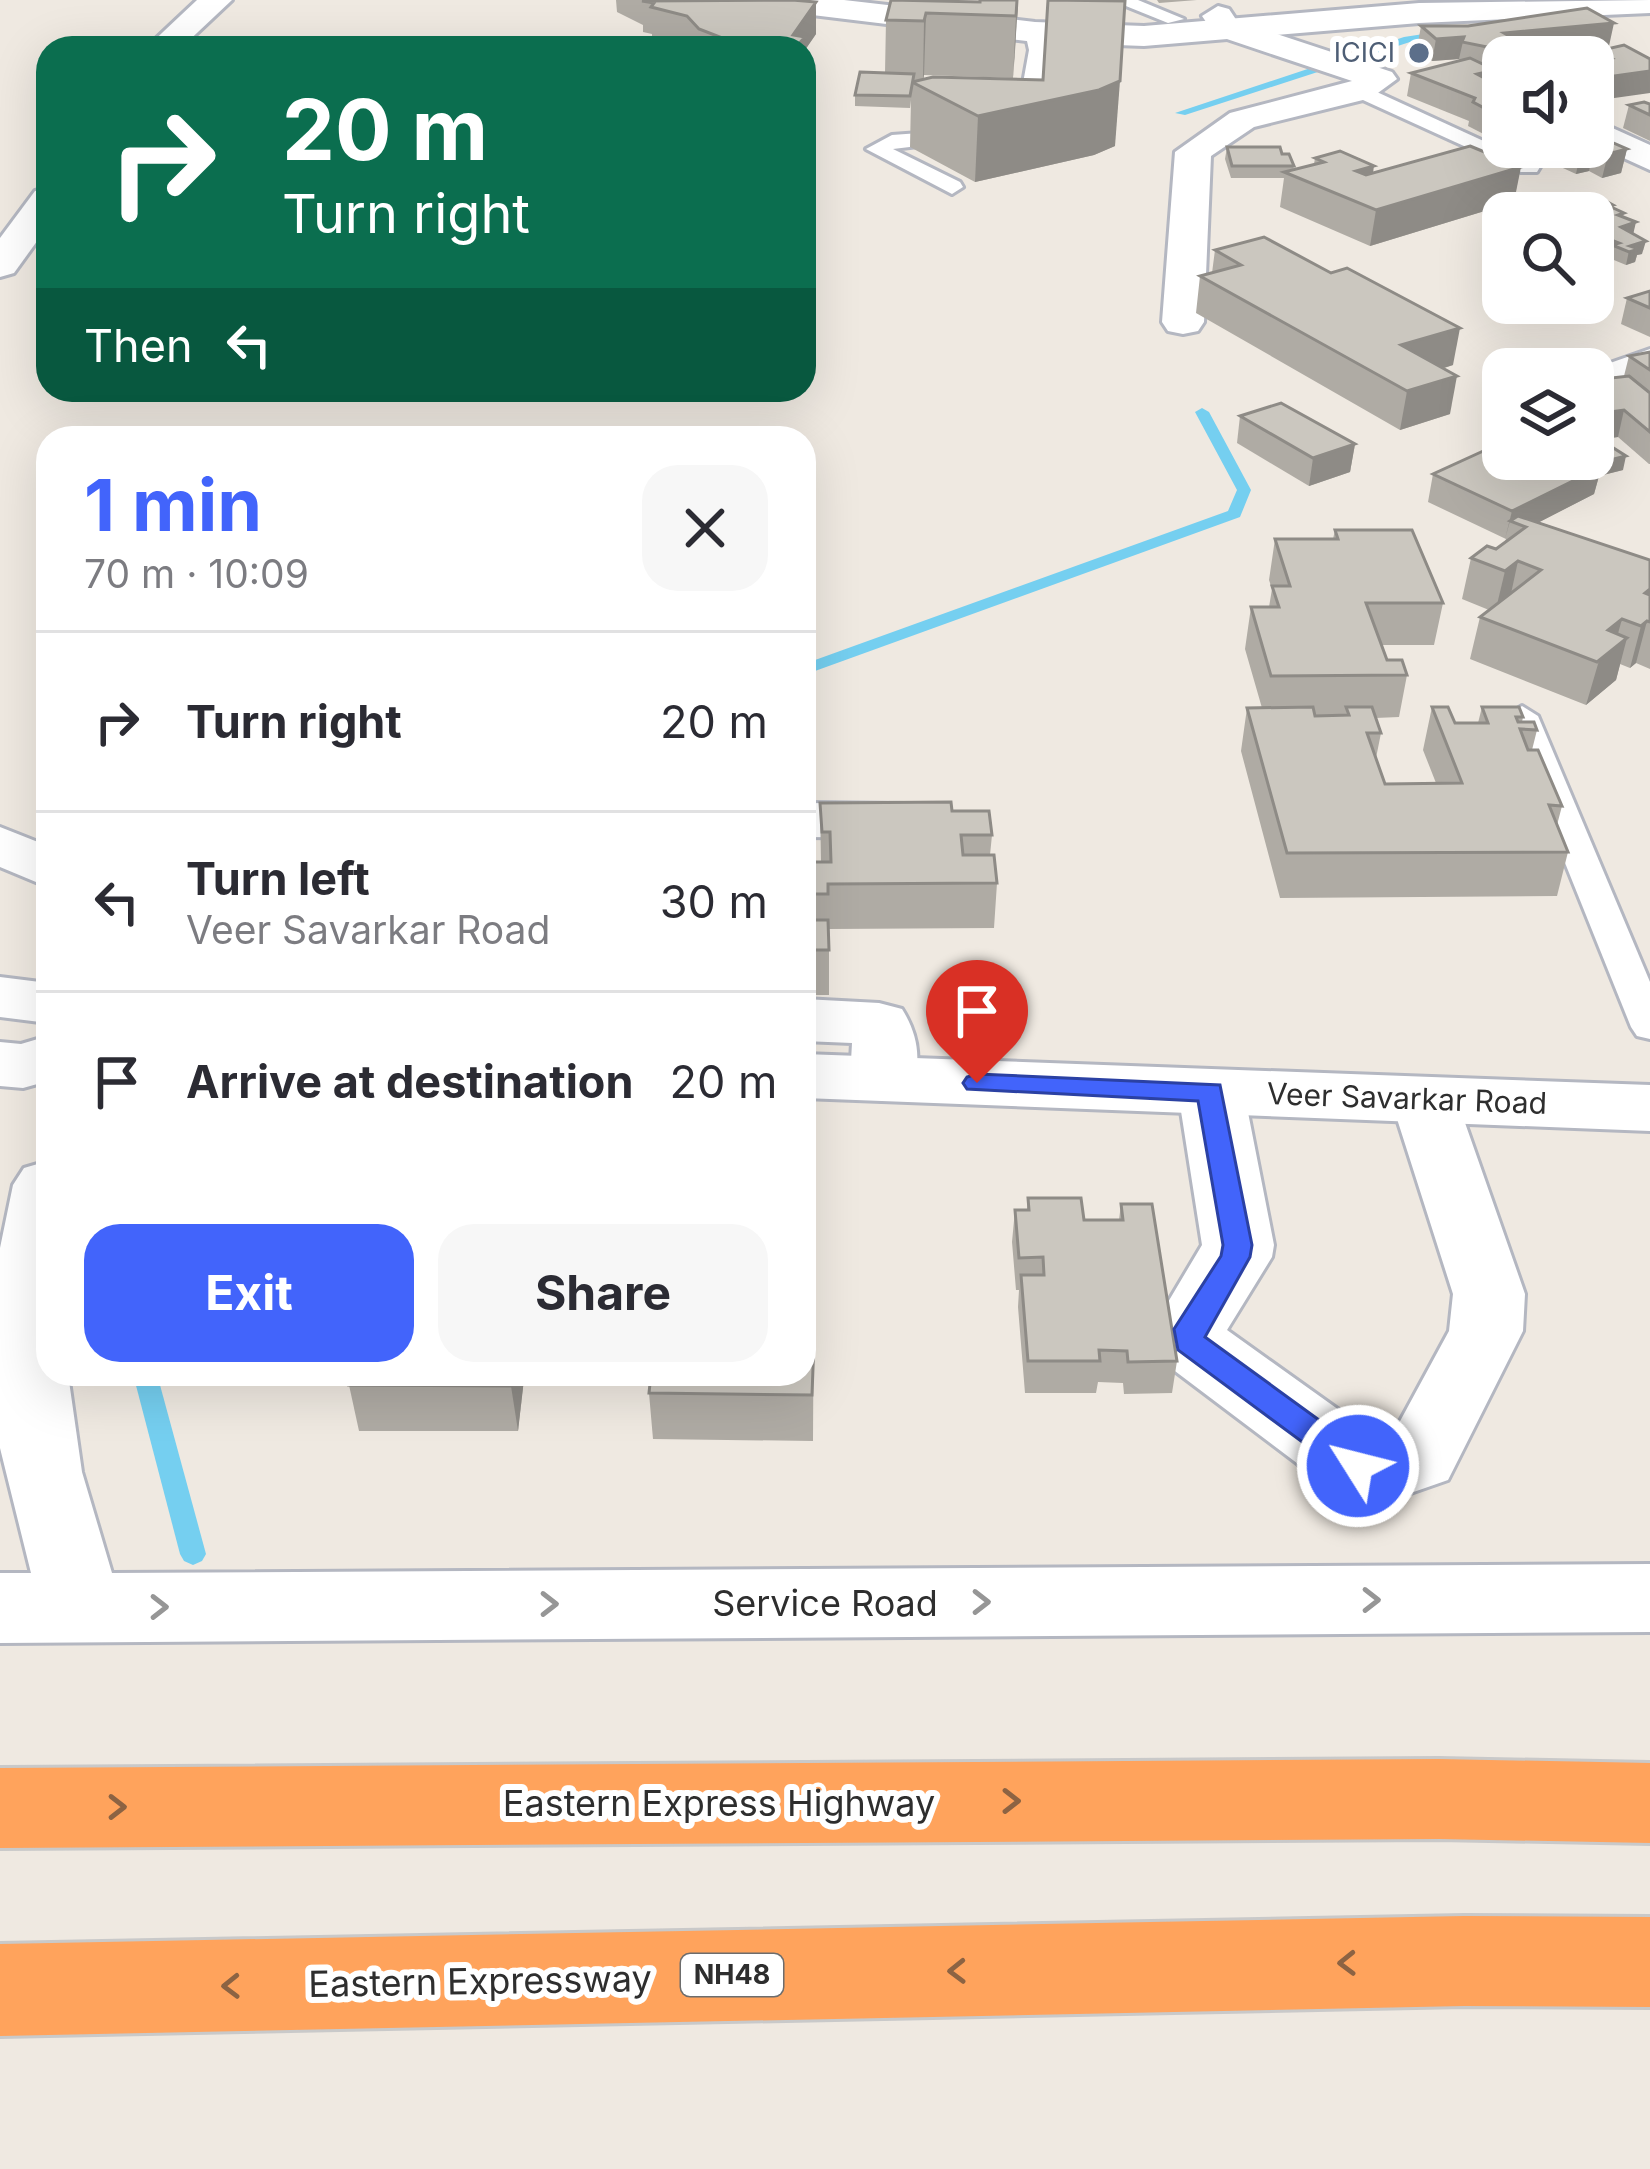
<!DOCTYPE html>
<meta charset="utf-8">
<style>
:root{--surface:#fff;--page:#f7f7f7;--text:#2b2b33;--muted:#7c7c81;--line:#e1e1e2;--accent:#4264fb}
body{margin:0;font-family:Inter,sans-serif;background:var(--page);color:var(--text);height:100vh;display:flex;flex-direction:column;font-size:45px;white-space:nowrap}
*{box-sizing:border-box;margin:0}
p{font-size:39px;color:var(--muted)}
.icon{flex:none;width:66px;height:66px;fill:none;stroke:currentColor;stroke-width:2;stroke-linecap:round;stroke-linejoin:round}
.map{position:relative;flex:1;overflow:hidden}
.sheet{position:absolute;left:36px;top:426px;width:780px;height:960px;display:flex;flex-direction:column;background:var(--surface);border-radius:36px;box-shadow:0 12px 48px #0002}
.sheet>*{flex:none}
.banner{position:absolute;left:36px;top:36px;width:780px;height:366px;border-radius:36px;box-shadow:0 12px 48px #0002;background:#0b6e4f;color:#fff;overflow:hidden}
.fabs{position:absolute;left:1482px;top:36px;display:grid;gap:24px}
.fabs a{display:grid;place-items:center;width:132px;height:132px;border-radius:24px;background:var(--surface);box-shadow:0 12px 48px #0002;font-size:60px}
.pin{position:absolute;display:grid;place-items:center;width:102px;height:102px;color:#fff;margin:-123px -51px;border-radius:50% 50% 50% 0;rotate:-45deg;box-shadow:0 0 12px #0007}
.pin .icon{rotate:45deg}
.me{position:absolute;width:132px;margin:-66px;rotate:306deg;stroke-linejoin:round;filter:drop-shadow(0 0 9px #0008)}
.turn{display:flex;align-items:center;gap:42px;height:252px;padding:0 48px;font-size:54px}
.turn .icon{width:156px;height:156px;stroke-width:2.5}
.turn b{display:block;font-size:84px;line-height:102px}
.then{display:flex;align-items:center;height:114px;padding:0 48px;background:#0003;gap:24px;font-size:45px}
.round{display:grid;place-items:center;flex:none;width:126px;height:126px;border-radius:36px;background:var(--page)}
.headline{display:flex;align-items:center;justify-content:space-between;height:204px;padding:0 48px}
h1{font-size:72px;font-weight:700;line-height:90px;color:var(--accent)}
.action{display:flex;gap:24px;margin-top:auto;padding:24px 48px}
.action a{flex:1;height:138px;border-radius:36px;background:var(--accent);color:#fff;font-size:48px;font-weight:700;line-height:138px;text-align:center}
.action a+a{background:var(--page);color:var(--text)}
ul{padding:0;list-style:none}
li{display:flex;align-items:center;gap:36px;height:180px;padding:0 48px;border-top:3px solid var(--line)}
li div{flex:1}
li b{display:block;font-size:45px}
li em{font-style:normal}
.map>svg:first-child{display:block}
</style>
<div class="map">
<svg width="1650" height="2169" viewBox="0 0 1650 2169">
<rect width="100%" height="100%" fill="#efe9e1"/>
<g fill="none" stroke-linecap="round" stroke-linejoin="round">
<!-- stream -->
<g fill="#75cff0" fill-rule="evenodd">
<path d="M 1443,31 L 1447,36 L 1410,42 L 1185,115 L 1175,113 L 1404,37 Z"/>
<path d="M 1202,408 L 1209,412 L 1251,490 L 1240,517 L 804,675 L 804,664 L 1228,511 L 1237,490 L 1195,412 Z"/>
<path d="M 133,1374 L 157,1374 L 206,1554 L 202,1561 L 193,1565 L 184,1561 L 180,1554 Z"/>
</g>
<defs>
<g id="lane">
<path d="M 1111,0 L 1138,0 L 1184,19 L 1168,23 Z"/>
<path d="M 1035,26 L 1045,32 L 1049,50 L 1036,133 L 1025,139 L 1014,133 L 1029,50 L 1025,32 Z"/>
<path d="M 1352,87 L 1366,87 L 1540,167 L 1537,172 L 1521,172 L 1352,95 Z"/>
<path d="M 961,130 L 968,132 L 968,140 L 893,149 L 960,182 L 963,187 L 952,194 L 866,149 L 892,135 Z"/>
<path d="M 1522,706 L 1538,716 L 1650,982 L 1650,1039 L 1637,1036 L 1631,1027 L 1506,716 Z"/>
</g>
<g id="street">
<path d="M 197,0 L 232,0 L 181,48 L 146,48 Z"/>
<path d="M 1218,6 L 1229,9 L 1237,21 L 1392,72 L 1397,79 L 1371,98 L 1254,127 L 1211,156 L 1204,322 L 1198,331 L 1183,334 L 1168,331 L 1162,322 L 1175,152 L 1230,113 L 1352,81 L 1215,35 L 1202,16 Z"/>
<path d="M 1608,126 L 1650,145 L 1650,170 L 1595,145 L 1593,133 Z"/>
<path d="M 48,188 L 48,226 L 14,273 L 0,277 L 0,238 L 35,191 Z"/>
<path d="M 1650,349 L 1650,377 L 1593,397 L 1593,369 Z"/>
<path d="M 804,803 L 906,804 L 926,809 L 935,821 L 926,833 L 906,838 L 804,837 Z"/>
<path d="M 0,827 L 48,846 L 48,887 L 0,867 Z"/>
<path d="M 804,999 L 879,1003 L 902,1009 C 919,1036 924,1067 906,1095 L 883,1101 L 860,1095 L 850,1079 L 852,1043 L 804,1041 Z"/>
<path d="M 1211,1070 L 1234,1076 L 1244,1092 L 1274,1245 L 1272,1257 L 1227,1330 L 1381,1440 L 1392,1436 L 1449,1331 L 1453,1294 L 1391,1100 L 1400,1084 L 1424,1078 L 1448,1084 L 1457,1100 L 1525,1294 L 1523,1331 L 1448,1480 L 1382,1503 L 1330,1488 L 1163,1362 L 1152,1342 L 1152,1329 L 1202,1245 L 1178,1092 L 1188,1076 Z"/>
</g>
<g id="secondary">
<path d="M 747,0 L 844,0 L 1035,22 L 1144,26 L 1419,3 L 1650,0 L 1650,13 L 1419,23 L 1144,46 L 1035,42 L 763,9 Z"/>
<path d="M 0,977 L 48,983 L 48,1023 L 0,1017 Z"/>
<path d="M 48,1036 L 48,1081 L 23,1088 L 0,1086 L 0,1042 L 21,1044 Z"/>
<path d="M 804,1054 L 1650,1085 L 1650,1131 L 804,1098 Z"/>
<path d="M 48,1161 L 48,1374 L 68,1374 L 82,1472 L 112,1573 L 1650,1564 L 1650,1632 L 0,1643 L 0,1573 L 31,1573 L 0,1448 L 0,1248 L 13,1185 L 24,1168 Z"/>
</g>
<g id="highway">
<path d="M 1439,1759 L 1650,1763 L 1650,1843 L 1439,1839 L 0,1848 L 0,1768 Z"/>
<path d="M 1464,1916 L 1650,1917 L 1650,2007 L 1464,2006 L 0,2036 L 0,1944 Z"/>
</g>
</defs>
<!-- lane casing -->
<use href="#lane" stroke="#b4b7c1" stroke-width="6"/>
<!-- street casing -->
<use href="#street" stroke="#b4b7c1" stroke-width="6"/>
<!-- secondary casing -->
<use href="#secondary" stroke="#b4b7c1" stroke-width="6"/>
<!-- highway casing -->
<use href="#highway" stroke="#c9c9c9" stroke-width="6"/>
<!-- lane -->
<use href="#lane" fill="#fff" fill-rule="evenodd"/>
<!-- street -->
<use href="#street" fill="#fff" fill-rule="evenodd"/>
<!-- secondary -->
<use href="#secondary" fill="#fff" fill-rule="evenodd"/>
<!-- highway -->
<use href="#highway" fill="#ffa35c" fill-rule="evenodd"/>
</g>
<!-- wall -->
<g fill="#afaba4">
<path d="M 616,0 L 792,0 L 816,2 L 816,34 L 805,50 L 804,70 L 804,48 L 689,48 L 652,39 L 652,34 L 643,32 L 643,25 L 617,12 Z"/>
<path d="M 1018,0 L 1013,78 L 924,75 L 923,80 L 1115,146 L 1094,155 L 975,182 L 910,147 L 911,100 L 910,108 L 855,106 L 855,95 L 885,73 L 886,20 L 946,1 L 980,2 Z"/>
<path d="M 1157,0 L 1197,0 L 1159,3 Z"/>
<path d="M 1421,26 L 1609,46 L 1527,53 L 1526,57 L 1503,57 L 1503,71 L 1495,71 L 1492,83 L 1503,88 L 1503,144 L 1468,126 L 1469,121 L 1407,96 L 1411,73 L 1458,61 L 1459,59 L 1432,61 L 1417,48 Z"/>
<path d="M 1650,104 L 1650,141 L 1623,128 L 1629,105 Z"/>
<path d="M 1227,147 L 1282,154 L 1294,166 L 1293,170 L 1314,164 L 1315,158 L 1373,173 L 1514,202 L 1370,246 L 1280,207 L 1284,178 L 1231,178 L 1225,159 Z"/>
<path d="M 1508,147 L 1593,147 L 1627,149 L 1621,173 L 1602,178 L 1589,171 L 1576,174 L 1541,158 L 1533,160 Z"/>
<path d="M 1588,205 L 1613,208 L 1624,213 L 1623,217 L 1642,254 L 1637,255 L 1635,262 L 1626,265 L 1609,258 L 1610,253 L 1593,247 L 1593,213 L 1586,213 Z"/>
<path d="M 1215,250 L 1453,365 L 1444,368 L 1450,414 L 1400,430 L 1196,313 L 1200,276 L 1212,273 Z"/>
<path d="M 1650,291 L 1650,337 L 1621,324 L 1627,298 Z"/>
<path d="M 1650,352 L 1650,464 L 1649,464 L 1618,437 L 1603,439 L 1593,430 L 1593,380 L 1624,376 L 1629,356 Z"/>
<path d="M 1240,416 L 1355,444 L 1350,472 L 1309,486 L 1237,443 Z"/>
<path d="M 1623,470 L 1599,476 L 1594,494 L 1539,522 L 1650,560 L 1650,669 L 1636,663 L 1630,668 L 1620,664 L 1616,680 L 1586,705 L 1470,659 L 1480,617 L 1489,610 L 1462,599 L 1471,558 L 1496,549 L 1505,542 L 1506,539 L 1428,502 L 1433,474 Z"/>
<path d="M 1335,530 L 1443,603 L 1434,645 L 1381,645 L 1387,660 L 1407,675 L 1399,717 L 1375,718 L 1381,733 L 1376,758 L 1385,784 L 1436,783 L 1423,750 L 1432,707 L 1455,723 L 1478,723 L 1482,707 L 1523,717 L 1522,722 L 1537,730 L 1532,750 L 1562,806 L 1557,825 L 1568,852 L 1557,896 L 1280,898 L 1241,751 L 1247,708 L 1262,708 L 1245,649 L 1251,607 L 1269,607 L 1272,589 L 1269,580 L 1275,539 L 1333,539 Z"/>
<path d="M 820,803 L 952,811 L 992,835 L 990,855 L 997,883 L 994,928 L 829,929 L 829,995 L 804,995 L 804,862 L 821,862 Z"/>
<path d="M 1028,1198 L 1084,1220 L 1119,1220 L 1121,1204 L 1177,1361 L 1172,1393 L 1124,1394 L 1123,1383 L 1098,1382 L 1096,1393 L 1025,1393 L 1018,1307 L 1019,1290 L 1016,1290 L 1012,1242 L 1015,1210 L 1027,1210 Z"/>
<path d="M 804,1263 L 814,1263 L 813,1441 L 653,1439 L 649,1393 L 804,1374 Z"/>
<path d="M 524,1379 L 518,1431 L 359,1431 L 349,1385 Z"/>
</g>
<!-- shaded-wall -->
<g fill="#8e8b86">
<path d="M 1018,0 L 1015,51 L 1013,78 L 1016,16 Z"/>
<path d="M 816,2 L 816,34 L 805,50 L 804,70 L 804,48 L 793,48 L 793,35 Z"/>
<path d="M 926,13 L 924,75 L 923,83 L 924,21 Z"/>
<path d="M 1614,23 L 1609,46 L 1527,53 L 1528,47 L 1504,33 Z"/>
<path d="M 1464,37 L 1459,59 L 1432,61 L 1436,39 Z"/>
<path d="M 1495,70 L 1491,93 L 1477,74 Z"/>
<path d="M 1650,71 L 1650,93 L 1593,101 L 1593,79 Z"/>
<path d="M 1120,81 L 1115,146 L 1094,155 L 975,182 L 978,116 Z"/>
<path d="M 1535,147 L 1543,147 L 1541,158 L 1533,160 Z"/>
<path d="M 1594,147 L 1589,171 L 1576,174 L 1581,150 Z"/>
<path d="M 1627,149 L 1621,173 L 1602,178 L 1608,154 Z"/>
<path d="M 1374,166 L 1369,201 L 1356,171 Z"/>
<path d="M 1521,167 L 1514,202 L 1370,246 L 1376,210 Z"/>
<path d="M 1636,222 L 1633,235 L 1621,227 Z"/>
<path d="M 1646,241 L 1642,254 L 1637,255 L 1635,262 L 1626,265 L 1630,246 Z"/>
<path d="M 1460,328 L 1453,365 L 1395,383 L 1401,345 Z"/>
<path d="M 1457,376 L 1450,414 L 1400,430 L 1407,391 Z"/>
<path d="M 1624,410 L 1618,437 L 1603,439 L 1610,412 Z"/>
<path d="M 1355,444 L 1350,472 L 1309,486 L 1313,458 Z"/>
<path d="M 1626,456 L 1623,470 L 1599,476 L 1594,494 L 1526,529 L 1526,527 L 1510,521 L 1505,539 L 1512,511 L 1590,465 Z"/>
<path d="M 1518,561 L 1509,603 L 1495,613 L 1505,571 Z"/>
<path d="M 1650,589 L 1650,621 L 1647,621 L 1636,663 L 1630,668 L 1641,626 L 1645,593 Z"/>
<path d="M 1622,619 L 1614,648 L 1627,638 L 1616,680 L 1586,705 L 1608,630 Z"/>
<path d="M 513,1374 L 524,1374 L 524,1379 L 518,1431 L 511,1386 Z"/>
</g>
<!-- building -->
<g fill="#cbc7bf" stroke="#8e8b86" stroke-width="3">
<path d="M 792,0 L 816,2 L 793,35 L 805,37 L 795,48 L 748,48 L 699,29 L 687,16 L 651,7 L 654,3 L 642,1 Z"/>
<path d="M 891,0 L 980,2 L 980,0 L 1017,0 L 1016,16 L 926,13 L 924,21 L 886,20 Z"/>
<path d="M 1048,0 L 1125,1 L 1120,81 L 1099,90 L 978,116 L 912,82 L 933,77 L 1043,80 Z"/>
<path d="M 1587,8 L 1614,23 L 1504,33 L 1528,47 L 1497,49 L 1462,42 L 1464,37 L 1436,39 L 1421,26 L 1468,26 Z"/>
<path d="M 1624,45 L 1650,59 L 1650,71 L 1593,79 L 1593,60 L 1611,58 L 1598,51 Z"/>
<path d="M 1574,53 L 1585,57 L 1540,57 Z"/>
<path d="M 1470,58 L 1495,70 L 1477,74 L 1503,88 L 1503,118 L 1473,102 L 1475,98 L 1411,73 Z"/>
<path d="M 860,72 L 914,74 L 910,96 L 855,95 Z"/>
<path d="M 1644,102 L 1650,104 L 1650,115 L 1629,105 Z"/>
<path d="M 1593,134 L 1627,149 L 1608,154 L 1594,147 L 1581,150 L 1574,147 L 1593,147 Z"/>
<path d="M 1470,146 L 1521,167 L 1376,210 L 1284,172 L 1324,162 L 1315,158 L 1340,151 L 1374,166 L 1356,171 L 1366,175 Z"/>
<path d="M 1227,147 L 1280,147 L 1282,154 L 1289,154 L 1294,166 L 1232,166 Z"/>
<path d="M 1604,200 L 1613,205 L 1609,206 L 1624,213 L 1618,215 L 1636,222 L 1621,227 L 1646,241 L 1630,246 L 1639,249 L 1629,252 L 1612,245 L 1619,243 L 1593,233 L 1593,213 L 1589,213 L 1598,210 L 1588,205 Z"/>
<path d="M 1264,237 L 1331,273 L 1347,268 L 1460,328 L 1401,345 L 1457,376 L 1407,391 L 1200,276 L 1241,265 L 1215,250 Z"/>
<path d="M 1650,291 L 1650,308 L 1627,298 Z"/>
<path d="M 1650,352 L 1650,370 L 1629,356 Z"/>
<path d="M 1629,376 L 1650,393 L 1650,432 L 1624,410 L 1610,412 L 1593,397 L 1593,380 Z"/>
<path d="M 1281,403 L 1355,444 L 1313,458 L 1240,416 Z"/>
<path d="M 1593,435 L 1626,456 L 1594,464 L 1584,459 L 1593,459 Z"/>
<path d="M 1503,442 L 1503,459 L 1584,459 L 1601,467 L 1512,511 L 1433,474 Z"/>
<path d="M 1518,516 L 1650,560 L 1650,589 L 1645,593 L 1650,595 L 1650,622 L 1647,621 L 1641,626 L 1622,619 L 1608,630 L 1627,638 L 1597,662 L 1480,617 L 1541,570 L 1518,561 L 1505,571 L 1471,558 L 1487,546 L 1496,549 L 1526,527 L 1510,521 Z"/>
<path d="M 1335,530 L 1412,530 L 1443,603 L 1366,603 L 1387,660 L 1402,660 L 1407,675 L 1271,676 L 1251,607 L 1279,607 L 1272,586 L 1290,586 L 1275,539 L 1338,539 Z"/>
<path d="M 1313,707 L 1315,716 L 1349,715 L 1346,707 L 1372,707 L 1381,733 L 1367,733 L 1385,784 L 1462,783 L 1432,707 L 1448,707 L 1455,723 L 1488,723 L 1482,707 L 1519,707 L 1523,717 L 1516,717 L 1518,722 L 1534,722 L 1537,730 L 1520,729 L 1528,750 L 1538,750 L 1562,806 L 1549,805 L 1568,852 L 1287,853 L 1247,708 Z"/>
<path d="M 951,802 L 952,811 L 989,811 L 992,835 L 961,835 L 963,855 L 994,855 L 997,883 L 828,884 L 828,894 L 804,894 L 804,862 L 831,862 L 830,832 L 822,832 L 820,803 Z"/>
<path d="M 804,920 L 828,920 L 829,950 L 804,950 Z"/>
<path d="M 1028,1198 L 1081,1198 L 1084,1220 L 1123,1220 L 1121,1204 L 1152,1204 L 1177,1361 L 1128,1362 L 1127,1351 L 1099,1350 L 1100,1361 L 1028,1361 L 1021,1275 L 1044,1275 L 1043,1257 L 1019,1258 L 1015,1210 L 1029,1210 Z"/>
<path d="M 804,1263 L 814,1263 L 814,1310 L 804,1309 Z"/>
<path d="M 804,1341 L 814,1341 L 812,1395 L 649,1393 L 651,1374 L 804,1374 Z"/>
<path d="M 351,1374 L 513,1374 L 511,1386 L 349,1385 Z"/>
</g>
<!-- one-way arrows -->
<defs><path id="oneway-chevron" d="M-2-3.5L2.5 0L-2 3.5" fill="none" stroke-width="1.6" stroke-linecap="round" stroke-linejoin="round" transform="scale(3)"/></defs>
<g stroke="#969696">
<use href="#oneway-chevron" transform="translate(1371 1600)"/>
<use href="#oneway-chevron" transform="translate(981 1602)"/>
<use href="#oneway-chevron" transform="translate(549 1604)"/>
<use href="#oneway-chevron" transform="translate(159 1607)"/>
</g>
<g stroke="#8c6343">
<use href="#oneway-chevron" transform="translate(1011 1801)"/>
<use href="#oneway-chevron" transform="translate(117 1807)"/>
<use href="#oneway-chevron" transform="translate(1347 1963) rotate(179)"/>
<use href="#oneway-chevron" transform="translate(957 1971) rotate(179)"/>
<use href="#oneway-chevron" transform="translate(231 1986) rotate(179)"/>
</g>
<!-- route -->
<path fill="#4264fb" stroke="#2b41a3" stroke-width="3" d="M 977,1074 L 1220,1085 L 1252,1245 L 1250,1257 L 1205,1337 L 1370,1457 L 1374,1466 L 1370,1475 L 1358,1479 L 1347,1475 L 1178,1350 L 1174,1329 L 1221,1256 L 1223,1245 L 1198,1101 L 967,1089 L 963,1083 L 967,1077 Z"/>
<!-- markers -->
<circle fill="#5c6f8a" stroke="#fff" stroke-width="4.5" cx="1419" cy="53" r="12"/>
<g text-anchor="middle" stroke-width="12" stroke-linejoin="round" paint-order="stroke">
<!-- far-service labels -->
<g font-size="27" fill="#4e5e75" stroke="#fff" text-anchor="end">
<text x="1395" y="62">ICICI</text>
</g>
<!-- shield labels -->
<rect fill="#fff" stroke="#6d6d6d" stroke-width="3" x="681" y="1954" width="102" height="42" rx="9"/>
<g font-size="27" font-weight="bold" fill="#2e2e2e">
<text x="732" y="1984">NH48</text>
</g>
<!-- street labels -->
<g font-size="30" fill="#2e2e2e" stroke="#fff">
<text transform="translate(1407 1099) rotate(2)" y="10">Veer Savarkar Road</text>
</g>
<!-- near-street labels -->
<g font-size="36" fill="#2e2e2e" stroke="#fff">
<text x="825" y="1616">Service Road</text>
<text x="719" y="1816">Eastern Express Highway</text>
<text transform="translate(480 1981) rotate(-1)" y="13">Eastern Expressway</text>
</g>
</g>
</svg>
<div class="fabs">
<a><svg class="icon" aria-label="sound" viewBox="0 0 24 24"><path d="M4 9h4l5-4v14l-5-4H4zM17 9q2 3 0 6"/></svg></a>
<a><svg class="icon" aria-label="search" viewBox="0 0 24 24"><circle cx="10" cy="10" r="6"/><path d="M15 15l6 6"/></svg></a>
<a><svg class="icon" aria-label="layers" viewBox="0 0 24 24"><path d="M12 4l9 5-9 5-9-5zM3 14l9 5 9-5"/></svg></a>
</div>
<div class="pin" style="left:977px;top:1083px;background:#d93025"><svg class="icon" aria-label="arrive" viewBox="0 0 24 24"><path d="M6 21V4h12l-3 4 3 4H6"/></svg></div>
<svg class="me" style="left:1358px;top:1466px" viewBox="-20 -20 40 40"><circle r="17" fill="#4264fb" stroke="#fff" stroke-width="3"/><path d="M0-11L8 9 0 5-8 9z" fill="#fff"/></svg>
<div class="banner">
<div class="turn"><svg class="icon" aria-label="right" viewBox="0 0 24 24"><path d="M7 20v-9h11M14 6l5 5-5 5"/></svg><div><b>20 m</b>Turn right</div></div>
<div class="then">Then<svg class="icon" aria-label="left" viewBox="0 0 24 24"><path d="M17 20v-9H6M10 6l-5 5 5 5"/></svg></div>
</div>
<section class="sheet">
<div class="headline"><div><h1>1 min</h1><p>70 m · 10:09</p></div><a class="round"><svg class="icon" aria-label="close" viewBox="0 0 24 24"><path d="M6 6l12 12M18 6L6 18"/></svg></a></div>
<ul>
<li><svg class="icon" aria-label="right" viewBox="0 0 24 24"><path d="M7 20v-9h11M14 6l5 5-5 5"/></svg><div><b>Turn right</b></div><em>20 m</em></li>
<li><svg class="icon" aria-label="left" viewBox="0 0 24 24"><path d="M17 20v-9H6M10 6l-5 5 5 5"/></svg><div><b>Turn left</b><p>Veer Savarkar Road</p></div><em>30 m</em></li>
<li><svg class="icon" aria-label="arrive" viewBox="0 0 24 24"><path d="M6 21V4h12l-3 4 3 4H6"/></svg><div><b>Arrive at destination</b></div><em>20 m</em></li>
</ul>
<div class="action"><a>Exit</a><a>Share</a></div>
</section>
</div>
